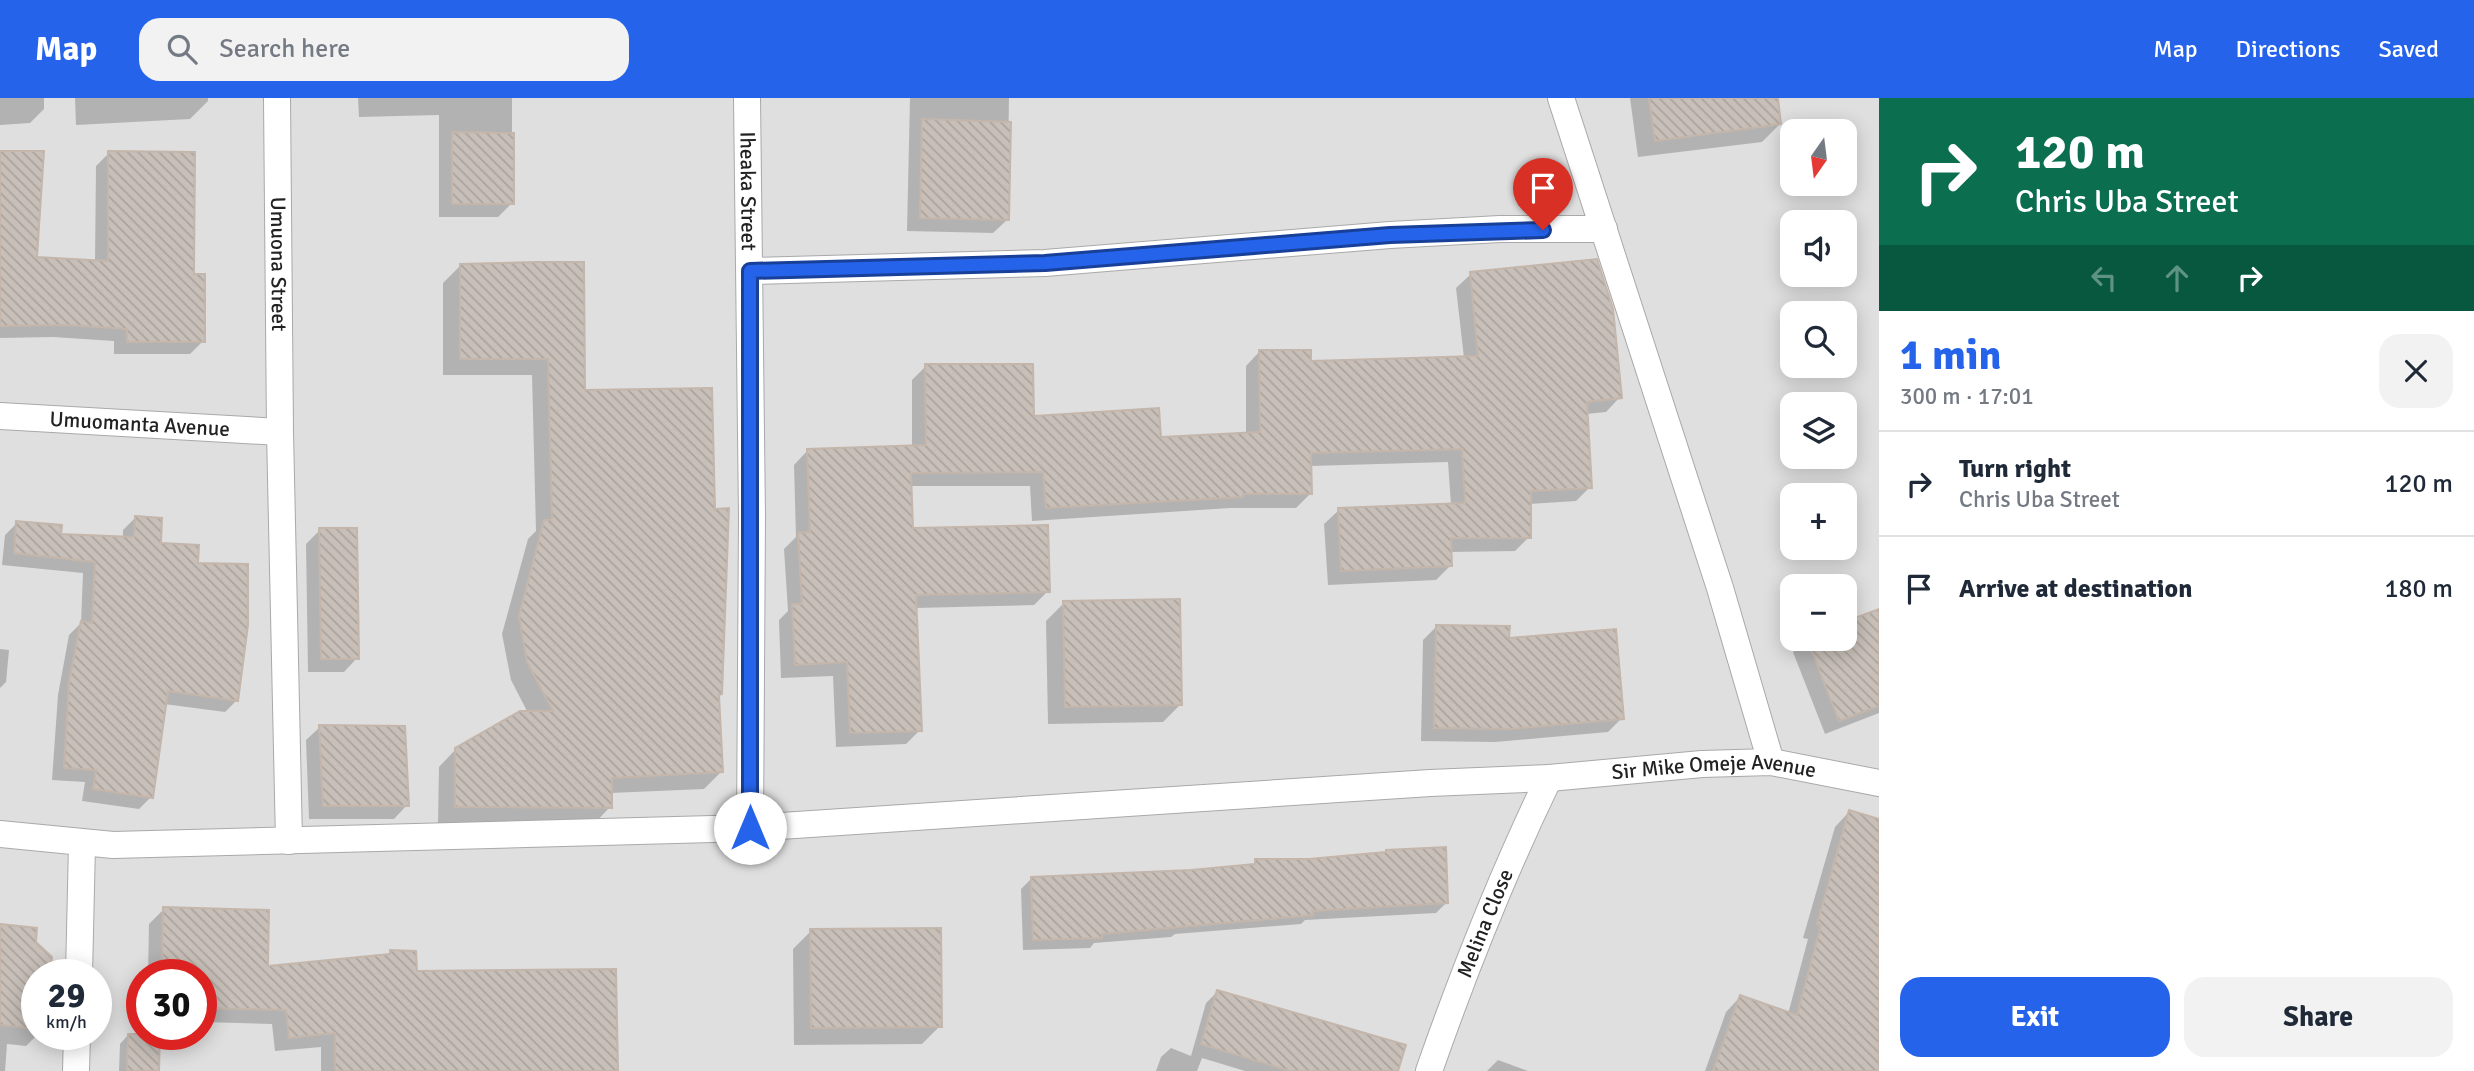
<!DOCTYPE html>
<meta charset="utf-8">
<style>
:root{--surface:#fff;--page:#f2f2f3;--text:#1f2937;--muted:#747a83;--line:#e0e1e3;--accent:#2563eb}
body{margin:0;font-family:Signika,sans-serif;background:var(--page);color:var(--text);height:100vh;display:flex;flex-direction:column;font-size:26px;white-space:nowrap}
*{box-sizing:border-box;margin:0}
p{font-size:23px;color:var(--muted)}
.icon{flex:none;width:38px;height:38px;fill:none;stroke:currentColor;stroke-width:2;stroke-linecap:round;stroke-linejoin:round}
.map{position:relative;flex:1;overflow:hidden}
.panel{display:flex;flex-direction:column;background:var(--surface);width:595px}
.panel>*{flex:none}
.banner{background:#0b6e4f;color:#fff;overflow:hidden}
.needle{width:46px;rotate:194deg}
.fabs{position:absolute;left:1780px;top:21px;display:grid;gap:14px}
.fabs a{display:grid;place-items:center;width:77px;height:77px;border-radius:14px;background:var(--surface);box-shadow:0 4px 18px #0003;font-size:35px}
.speed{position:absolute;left:21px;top:861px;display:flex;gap:14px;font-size:35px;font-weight:700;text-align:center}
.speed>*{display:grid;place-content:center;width:91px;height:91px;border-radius:50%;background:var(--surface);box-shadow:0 4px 18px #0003;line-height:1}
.speed small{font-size:18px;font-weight:400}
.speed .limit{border:10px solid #d22;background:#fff;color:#111}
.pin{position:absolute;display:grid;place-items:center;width:60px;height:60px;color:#fff;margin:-72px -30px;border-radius:50% 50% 50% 0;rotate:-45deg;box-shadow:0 0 7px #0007}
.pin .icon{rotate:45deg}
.me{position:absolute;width:77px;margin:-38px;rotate:0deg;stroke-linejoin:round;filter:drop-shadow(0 0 5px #0008)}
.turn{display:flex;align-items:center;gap:24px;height:147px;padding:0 21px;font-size:32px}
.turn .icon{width:91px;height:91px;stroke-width:2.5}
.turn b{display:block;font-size:49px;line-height:60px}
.lanes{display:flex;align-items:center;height:66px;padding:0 21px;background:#0003;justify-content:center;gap:35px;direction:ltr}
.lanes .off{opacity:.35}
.round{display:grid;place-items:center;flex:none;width:74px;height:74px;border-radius:21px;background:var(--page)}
.head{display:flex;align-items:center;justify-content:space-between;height:119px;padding:0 21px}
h1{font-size:42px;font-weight:800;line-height:52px;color:var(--accent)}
.primary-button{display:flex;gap:14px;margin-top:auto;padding:14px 21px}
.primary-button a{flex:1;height:80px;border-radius:21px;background:var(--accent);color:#fff;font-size:28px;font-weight:800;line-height:80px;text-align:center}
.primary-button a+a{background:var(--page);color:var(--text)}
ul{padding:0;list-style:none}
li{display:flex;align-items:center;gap:21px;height:105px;padding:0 21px;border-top:2px solid var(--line)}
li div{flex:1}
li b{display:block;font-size:26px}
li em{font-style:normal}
header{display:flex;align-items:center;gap:42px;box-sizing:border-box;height:98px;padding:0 35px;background:var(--accent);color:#fff}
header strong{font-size:33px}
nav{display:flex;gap:38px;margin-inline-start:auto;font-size:24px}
.search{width:490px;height:63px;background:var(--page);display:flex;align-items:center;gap:18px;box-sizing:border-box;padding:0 24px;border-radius:21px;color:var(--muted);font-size:26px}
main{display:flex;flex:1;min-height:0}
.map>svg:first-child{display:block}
</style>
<header>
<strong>Map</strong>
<div class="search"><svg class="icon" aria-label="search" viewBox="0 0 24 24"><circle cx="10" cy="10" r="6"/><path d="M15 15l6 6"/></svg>Search here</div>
<nav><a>Map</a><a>Directions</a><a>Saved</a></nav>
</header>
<main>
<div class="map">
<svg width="1879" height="973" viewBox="0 0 1879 973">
<defs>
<pattern id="building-back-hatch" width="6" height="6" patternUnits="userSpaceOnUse" patternTransform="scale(1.75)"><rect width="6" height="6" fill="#c7bfb8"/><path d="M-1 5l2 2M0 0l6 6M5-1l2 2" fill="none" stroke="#aba49e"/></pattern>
</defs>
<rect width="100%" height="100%" fill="#f2efe9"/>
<!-- residential -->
<path fill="#e0dfdf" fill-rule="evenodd" d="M 0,0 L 1879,0 L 1879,973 L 0,973 ZM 1792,33 L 1844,33 L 1844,86 L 1792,86 ZM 1792,124 L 1844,124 L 1844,177 L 1792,177 ZM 1792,215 L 1844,215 L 1844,268 L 1792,268 ZM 1792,306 L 1844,306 L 1844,359 L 1792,359 ZM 1792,397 L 1844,397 L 1844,450 L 1792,450 ZM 1792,488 L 1844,488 L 1844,541 L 1792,541 ZM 37,877 L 96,877 L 96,936 L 37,936 ZM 142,877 L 201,877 L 201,936 L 142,936 Z"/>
<!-- shadow -->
<g fill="#0003">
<path d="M 0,0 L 44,0 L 44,11 L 30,25 L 0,27 Z"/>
<path d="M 75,0 L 208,0 L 208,3 L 190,21 L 76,27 Z"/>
<path d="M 358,0 L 512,0 L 512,105 L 498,119 L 439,119 L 439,17 L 359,19 Z"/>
<path d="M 910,0 L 1009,0 L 1007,122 L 993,135 L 907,133 Z"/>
<path d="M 1630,0 L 1776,0 L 1780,26 L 1762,44 L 1638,59 Z"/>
<path d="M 0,54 L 35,160 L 95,164 L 96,68 L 109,55 L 203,243 L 190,256 L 114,256 L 114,243 L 53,239 L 0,240 L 0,246 Z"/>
<path d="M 460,168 L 583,294 L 717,598 L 721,674 L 704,691 L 610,695 L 610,709 L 593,727 L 438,725 L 439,669 L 456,651 L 528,615 L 511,582 L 502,536 L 528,441 L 536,433 L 532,277 L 443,277 L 443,185 Z"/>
<path d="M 1471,176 L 1620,299 L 1606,314 L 1586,316 L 1590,389 L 1576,403 L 1529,406 L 1529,439 L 1515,453 L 1450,454 L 1450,468 L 1436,482 L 1328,487 L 1324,426 L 1339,412 L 1451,407 L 1448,364 L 1310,368 L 1310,396 L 1296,410 L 1230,410 L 1032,423 L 1030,388 L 909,388 L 911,431 L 1048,493 L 1034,507 L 915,510 L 920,632 L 906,646 L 836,649 L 833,578 L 781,580 L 779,522 L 788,513 L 784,451 L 796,439 L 794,367 L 808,352 L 912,349 L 912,282 L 926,268 L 1032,320 L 1159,341 L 1246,336 L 1246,268 L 1260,253 L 1309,265 L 1464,260 L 1456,190 Z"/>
<path d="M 135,420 L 159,447 L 196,466 L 237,602 L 225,614 L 164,606 L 151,699 L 139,711 L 82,703 L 85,684 L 52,682 L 58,597 L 69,537 L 81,525 L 83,475 L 2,467 L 5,437 L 17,425 L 59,438 L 123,440 L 123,432 Z"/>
<path d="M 320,432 L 357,560 L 344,574 L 308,574 L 306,446 Z"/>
<path d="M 1064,505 L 1181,606 L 1163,624 L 1048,626 L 1046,523 Z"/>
<path d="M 1879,513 L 1879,615 L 1825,636 L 1793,554 L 1807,541 L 1844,541 Z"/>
<path d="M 1437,528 L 1508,542 L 1622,620 L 1608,634 L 1495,644 L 1421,643 L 1423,542 Z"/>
<path d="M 0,551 L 9,552 L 6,584 L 0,590 Z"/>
<path d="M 320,629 L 407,707 L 394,721 L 309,721 L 306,642 Z"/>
<path d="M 1849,714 L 1879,723 L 1879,973 L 1705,973 L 1726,914 L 1740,899 L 1788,916 L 1808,841 L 1803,840 L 1835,729 Z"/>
<path d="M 1309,762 L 1446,805 L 1436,815 L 1305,822 L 1301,826 L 1175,836 L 1171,839 L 1094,845 L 1090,850 L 1023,852 L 1021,791 L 1031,781 L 1191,773 L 1250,769 L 1256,763 Z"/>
<path d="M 164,811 L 266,870 L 386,858 L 390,854 L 415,874 L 616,973 L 321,973 L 321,949 L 275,953 L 272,926 L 201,924 L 201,877 L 148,877 L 149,826 Z"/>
<path d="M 0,828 L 37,877 L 38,936 L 26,948 L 7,946 L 5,973 L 0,973 Z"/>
<path d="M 811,833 L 940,928 L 922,946 L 794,947 L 793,851 Z"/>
<path d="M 1217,894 L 1396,973 L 1245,973 L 1202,960 L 1197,973 L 1156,973 L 1161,959 L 1171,950 L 1191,958 L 1206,905 Z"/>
<path d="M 129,936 L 158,973 L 119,973 L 120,946 Z"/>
<path d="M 1498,962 L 1528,973 L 1487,973 Z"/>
</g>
<!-- building -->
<g fill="url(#building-back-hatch)" stroke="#c4b6ab" stroke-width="2">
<path d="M 1649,0 L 1778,0 L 1781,26 L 1655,43 Z"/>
<path d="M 922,21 L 1011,24 L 1009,122 L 920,120 Z"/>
<path d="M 452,34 L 514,35 L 514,106 L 452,106 Z"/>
<path d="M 0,53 L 44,53 L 37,159 L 108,163 L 108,53 L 195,54 L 194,176 L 205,176 L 205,244 L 127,244 L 127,231 L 67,227 L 0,228 Z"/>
<path d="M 1597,161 L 1613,211 L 1622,300 L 1587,304 L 1592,390 L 1531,393 L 1531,440 L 1451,440 L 1452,468 L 1341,473 L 1338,410 L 1465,405 L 1462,351 L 1311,355 L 1312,396 L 1243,396 L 1243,399 L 1046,410 L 1043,374 L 911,375 L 913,430 L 1048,427 L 1050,494 L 916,497 L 922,633 L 850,635 L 847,564 L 795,567 L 792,506 L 802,506 L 798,435 L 810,434 L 807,351 L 926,347 L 925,266 L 1033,266 L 1034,318 L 1159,310 L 1161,339 L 1260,334 L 1259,252 L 1311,252 L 1311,263 L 1478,258 L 1470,174 Z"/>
<path d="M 537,164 L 584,164 L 585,292 L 712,290 L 715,411 L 729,410 L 722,596 L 719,597 L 723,674 L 612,680 L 612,710 L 455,709 L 455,650 L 520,613 L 553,613 L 527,564 L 519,518 L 544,422 L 552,422 L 548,261 L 460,261 L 460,166 Z"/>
<path d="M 135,418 L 162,420 L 161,445 L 199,447 L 198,465 L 248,466 L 248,527 L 238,603 L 168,593 L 153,700 L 93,691 L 96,672 L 64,670 L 69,584 L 81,523 L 92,525 L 95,464 L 14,455 L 16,423 L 62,427 L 61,436 L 134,439 Z"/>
<path d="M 319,430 L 357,430 L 359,561 L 321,561 Z"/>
<path d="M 1180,501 L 1182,607 L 1065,609 L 1063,503 Z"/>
<path d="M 1879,511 L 1879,608 L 1839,623 L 1807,541 L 1844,541 L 1844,524 Z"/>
<path d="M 1436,527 L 1510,528 L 1509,540 L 1616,531 L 1624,621 L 1510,631 L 1434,630 Z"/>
<path d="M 319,627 L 405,628 L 409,708 L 323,708 Z"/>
<path d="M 1849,712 L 1879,721 L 1879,973 L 1713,973 L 1740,897 L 1797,917 L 1821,827 L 1817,826 Z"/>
<path d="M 1446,749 L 1448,805 L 1312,813 L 1313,817 L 1102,836 L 1102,840 L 1033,842 L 1031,779 L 1191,772 L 1255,766 L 1255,761 L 1309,761 L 1386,754 L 1386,752 Z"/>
<path d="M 163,809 L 269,812 L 268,868 L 390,856 L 390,852 L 416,853 L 417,873 L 616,871 L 618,973 L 335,973 L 335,935 L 289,940 L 286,912 L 201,910 L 201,877 L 162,877 Z"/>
<path d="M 0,826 L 37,830 L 36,844 L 52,859 L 50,877 L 37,877 L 37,931 L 0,927 Z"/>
<path d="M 941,830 L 942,929 L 811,930 L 810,831 Z"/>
<path d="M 1217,892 L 1406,947 L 1398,973 L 1290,973 L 1201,946 Z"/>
<path d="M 128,936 L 160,936 L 159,973 L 127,973 Z"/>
</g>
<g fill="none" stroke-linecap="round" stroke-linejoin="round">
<defs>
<g id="minor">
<path id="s1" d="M 277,0 L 280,334 L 289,743"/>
<path id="s2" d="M 747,0 L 752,419 L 750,730"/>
<path d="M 1561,0 L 1720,490 L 1771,664"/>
<path d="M 750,173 L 1045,165 L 1390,137 L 1500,131 L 1604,131"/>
<path id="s3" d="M 0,318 L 280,334"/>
<path id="s4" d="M 0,736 L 113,747 L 750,730 L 1430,685 L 1549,680 L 1702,666 L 1771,664 L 1879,685"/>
<path d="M 79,877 L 82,746"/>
<path d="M 76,973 L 77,936"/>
<path id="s5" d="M 1429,973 C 1464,873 1503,775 1549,680"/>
</g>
</defs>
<!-- minor casing -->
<use href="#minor" stroke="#a9a9a9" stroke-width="28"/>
<!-- minor -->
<use href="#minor" stroke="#fff" stroke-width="26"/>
</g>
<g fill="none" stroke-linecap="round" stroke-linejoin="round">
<defs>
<path id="route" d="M 750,730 L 750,173 L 1045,165 L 1390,137 L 1543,132"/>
</defs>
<!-- route casing -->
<use href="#route" stroke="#184099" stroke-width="18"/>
<!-- route -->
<use href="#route" stroke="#2563eb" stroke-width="12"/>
</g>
<g text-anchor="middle" stroke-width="5" stroke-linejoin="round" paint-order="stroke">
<!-- street labels -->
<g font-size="21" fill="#222" stroke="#fff">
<text dy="7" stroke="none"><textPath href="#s2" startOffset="93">Iheaka Street</textPath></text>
<text dy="7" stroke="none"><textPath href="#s1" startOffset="166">Umuona Street</textPath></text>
<text dy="7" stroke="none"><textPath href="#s3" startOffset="140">Umuomanta Avenue</textPath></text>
<text dy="7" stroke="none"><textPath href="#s4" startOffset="1717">Sir Mike Omeje Avenue</textPath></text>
<text dy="7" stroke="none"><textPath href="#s5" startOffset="158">Melina Close</textPath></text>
</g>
</g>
</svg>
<div class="fabs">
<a><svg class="needle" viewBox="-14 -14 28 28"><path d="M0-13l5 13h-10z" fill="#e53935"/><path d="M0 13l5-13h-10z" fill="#747a83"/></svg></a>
<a><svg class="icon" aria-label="sound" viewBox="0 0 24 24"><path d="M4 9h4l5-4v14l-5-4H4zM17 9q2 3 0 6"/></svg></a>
<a><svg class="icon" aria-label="search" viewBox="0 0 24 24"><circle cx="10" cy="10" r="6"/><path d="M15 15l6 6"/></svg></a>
<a><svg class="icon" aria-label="layers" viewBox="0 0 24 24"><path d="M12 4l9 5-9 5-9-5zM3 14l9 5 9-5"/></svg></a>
<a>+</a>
<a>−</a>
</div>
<div class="speed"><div>29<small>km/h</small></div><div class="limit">30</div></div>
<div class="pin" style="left:1543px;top:132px;background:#d93025"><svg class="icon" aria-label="arrive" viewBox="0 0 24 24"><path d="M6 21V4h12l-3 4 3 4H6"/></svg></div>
<svg class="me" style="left:750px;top:730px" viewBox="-20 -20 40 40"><circle r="19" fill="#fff"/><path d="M0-13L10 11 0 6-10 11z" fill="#2563eb"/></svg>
</div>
<section class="panel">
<div class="banner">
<div class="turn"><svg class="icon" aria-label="right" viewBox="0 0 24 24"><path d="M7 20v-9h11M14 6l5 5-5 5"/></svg><div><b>120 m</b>Chris Uba Street</div></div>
<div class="lanes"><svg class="icon off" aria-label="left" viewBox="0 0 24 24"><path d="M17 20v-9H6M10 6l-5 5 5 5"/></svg><svg class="icon off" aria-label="ahead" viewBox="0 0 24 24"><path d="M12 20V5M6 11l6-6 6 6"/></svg><svg class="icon" aria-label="right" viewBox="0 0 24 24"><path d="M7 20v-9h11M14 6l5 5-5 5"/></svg></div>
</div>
<div class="head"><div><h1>1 min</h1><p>300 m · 17:01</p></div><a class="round"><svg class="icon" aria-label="close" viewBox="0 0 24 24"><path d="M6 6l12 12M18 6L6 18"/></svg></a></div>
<ul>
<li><svg class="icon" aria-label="right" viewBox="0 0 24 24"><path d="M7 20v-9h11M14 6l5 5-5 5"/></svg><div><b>Turn right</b><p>Chris Uba Street</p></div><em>120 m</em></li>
<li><svg class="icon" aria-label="arrive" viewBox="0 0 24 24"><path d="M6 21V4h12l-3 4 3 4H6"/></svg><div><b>Arrive at destination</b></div><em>180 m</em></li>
</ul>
<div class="primary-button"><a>Exit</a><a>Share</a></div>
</section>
</main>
